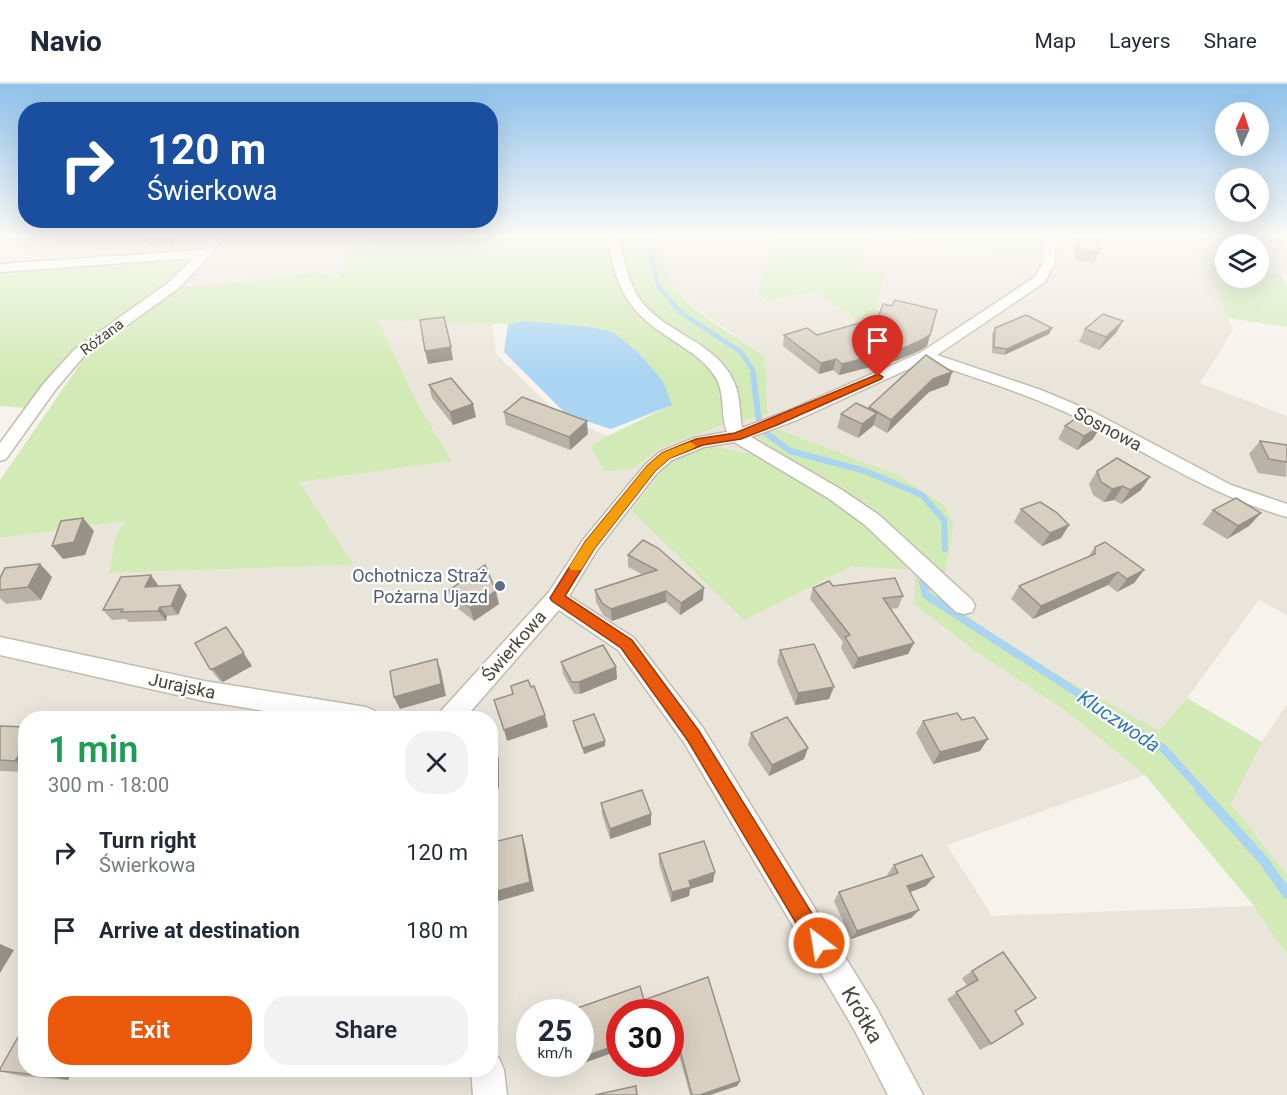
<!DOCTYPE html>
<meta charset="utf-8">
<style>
:root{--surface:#fff;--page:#f2f2f3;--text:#1f2937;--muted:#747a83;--line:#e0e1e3;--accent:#ea580c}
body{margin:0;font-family:Roboto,sans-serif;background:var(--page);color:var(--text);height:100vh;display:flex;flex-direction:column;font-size:22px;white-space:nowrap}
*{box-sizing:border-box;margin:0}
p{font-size:20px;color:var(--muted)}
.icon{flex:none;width:33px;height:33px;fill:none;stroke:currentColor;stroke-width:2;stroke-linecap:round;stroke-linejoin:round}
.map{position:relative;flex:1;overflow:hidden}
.drawer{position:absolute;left:18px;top:627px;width:480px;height:366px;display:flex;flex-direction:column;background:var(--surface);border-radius:24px;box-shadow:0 6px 24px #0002}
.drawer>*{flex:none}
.hud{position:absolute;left:18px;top:18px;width:480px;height:126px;border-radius:24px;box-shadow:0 6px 24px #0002;background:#1a4fa0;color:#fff;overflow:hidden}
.needle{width:39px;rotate:3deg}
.tools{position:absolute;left:1215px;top:18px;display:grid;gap:12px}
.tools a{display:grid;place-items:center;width:54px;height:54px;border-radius:50%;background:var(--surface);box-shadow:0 6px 24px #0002;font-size:30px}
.speed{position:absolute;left:516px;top:915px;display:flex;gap:12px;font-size:30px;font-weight:700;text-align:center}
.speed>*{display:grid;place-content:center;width:78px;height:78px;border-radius:50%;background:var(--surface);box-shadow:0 6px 24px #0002;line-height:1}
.speed small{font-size:15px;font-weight:400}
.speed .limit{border:9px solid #d22;background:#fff;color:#111}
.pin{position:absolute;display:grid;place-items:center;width:51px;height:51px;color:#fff;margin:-62px -26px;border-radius:50% 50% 50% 0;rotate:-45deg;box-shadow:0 0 6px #0007}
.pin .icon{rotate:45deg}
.me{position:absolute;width:66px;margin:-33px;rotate:329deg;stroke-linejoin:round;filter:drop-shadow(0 0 4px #0008)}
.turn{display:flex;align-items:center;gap:21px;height:126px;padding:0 30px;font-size:27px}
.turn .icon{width:78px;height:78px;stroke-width:2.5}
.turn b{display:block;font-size:42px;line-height:51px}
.round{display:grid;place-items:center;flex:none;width:63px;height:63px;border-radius:24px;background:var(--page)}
.summary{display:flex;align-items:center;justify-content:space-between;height:102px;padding:0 30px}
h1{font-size:36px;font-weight:600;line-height:45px;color:#1e9e55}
.primary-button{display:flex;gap:12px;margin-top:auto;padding:12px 30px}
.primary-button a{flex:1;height:69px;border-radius:24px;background:var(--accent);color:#fff;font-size:24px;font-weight:600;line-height:69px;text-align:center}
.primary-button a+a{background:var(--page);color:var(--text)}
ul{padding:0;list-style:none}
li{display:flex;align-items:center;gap:18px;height:78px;padding:0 30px}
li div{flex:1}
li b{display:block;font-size:22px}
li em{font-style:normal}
header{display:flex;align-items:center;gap:36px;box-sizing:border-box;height:84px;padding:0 30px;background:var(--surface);border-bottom:2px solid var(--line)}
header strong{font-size:28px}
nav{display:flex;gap:33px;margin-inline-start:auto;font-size:21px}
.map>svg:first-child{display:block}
</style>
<header>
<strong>Navio</strong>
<nav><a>Map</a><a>Layers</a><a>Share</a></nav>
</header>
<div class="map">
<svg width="1287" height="1011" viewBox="0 0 1287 1011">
<rect width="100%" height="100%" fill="#f6f3ec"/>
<!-- residential -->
<g fill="#eae5da" fill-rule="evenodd">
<path d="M 2,151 L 213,151 L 202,168 L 0,183 L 0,153 Z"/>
<path d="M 224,151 L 389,151 L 353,161 L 337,195 L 317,188 L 206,202 L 182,202 Z"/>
<path d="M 649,151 L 777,151 L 759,209 L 767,217 L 815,207 L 871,246 L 885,190 L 858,184 L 869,151 L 1054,175 L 1053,151 L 1252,151 L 1287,155 L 1287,191 L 1259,187 L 1258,160 L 1226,160 L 1225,183 L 1207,181 L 1233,246 L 1200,299 L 1287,332 L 1287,531 L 1259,516 L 1187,614 L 1159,648 L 1053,588 L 985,546 L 933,500 L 944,492 L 954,441 L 944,419 L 896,390 L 777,345 L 758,353 L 790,378 L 860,422 L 928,479 L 915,486 L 915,521 L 972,565 L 1063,625 L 1145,691 L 947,761 L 992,832 L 1255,822 L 1287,871 L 1287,1011 L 0,1011 L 0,454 L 127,437 L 116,451 L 109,489 L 354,481 L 298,398 L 452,377 L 414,313 L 377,236 L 492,239 L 496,270 L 559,331 L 608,352 L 590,361 L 604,388 L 633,385 L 659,365 L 720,342 L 768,331 L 764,272 L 697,225 L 675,205 L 660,178 L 657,160 ZM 26,634 L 490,634 L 490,986 L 26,986 ZM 530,928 L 580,928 L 580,980 L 530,980 ZM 620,928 L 670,928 L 670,980 L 620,980 Z"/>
<path d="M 1287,620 L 1287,791 L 1231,720 L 1262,658 Z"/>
</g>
<!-- green -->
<g fill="#d2eab5">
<path d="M 389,151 L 649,151 C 662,165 662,187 675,204 C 693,229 739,254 764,272 L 768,331 L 720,342 L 659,365 L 633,385 L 604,388 L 590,361 L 671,321 L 663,297 L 639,269 L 613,248 L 585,242 L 524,237 L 508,240 L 378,236 L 414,313 L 452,377 L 299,398 L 354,481 L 109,489 L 116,451 L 126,437 L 0,454 L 0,396 L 87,270 L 182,202 L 206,202 L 317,188 L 338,195 L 353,161 Z"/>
<path d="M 777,151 L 869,151 L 858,184 L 885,189 L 871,246 L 815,207 L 767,217 L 758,209 Z"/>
<path d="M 871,151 L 1043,151 L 1043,173 Z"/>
<path d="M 195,172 L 161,202 L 78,264 L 25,324 L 0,322 L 0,187 Z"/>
<path d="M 1207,180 L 1225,183 L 1226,194 L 1258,194 L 1259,187 L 1280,190 L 1287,202 L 1287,243 L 1228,234 Z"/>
<path d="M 777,345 L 896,390 L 944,420 L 954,441 L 944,493 L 757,353 Z"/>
<path d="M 713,362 L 760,372 L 838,416 L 985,546 L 1053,588 L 1159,647 L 1187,614 L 1262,658 L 1231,720 L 1287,791 L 1287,871 L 1254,822 L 1145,691 L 1063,625 L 972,565 L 915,521 L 915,486 L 852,482 L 744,536 L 632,427 L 666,381 L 687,370 Z"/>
</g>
<!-- water -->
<path fill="#a9d4f2" d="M 524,237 L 585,242 L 613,248 L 639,269 L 663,297 L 672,321 L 611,345 L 567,331 L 504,268 L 508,240 Z"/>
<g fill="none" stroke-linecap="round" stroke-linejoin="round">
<!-- stream-far3 -->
<path stroke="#a9d4f2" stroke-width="4.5" d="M 638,151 L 648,158 L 658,202 L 680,228 L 741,268 L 753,286 L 754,291"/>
<!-- stream-far2 -->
<g stroke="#a9d4f2" stroke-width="6">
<path d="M 753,290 L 759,338"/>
<path d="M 766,349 L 790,367 L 865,387 L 922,411 L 944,436 L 945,465"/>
</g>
<!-- stream-far1 -->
<path stroke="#a9d4f2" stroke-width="8" d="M 923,499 L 926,511 L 1163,664 L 1202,707"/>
<!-- stream -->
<path stroke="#a9d4f2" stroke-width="10" d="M 1200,706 L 1264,777 L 1287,810"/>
<defs>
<g id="street">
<path d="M 213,151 L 225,151 L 209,172 L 179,204 L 84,272 L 56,305 L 6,375 L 0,377 L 0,359 L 44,299 L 74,266 L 169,198 L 193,174 L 0,188 L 0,180 L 201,166 Z"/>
<path d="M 606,151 L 618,151 C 623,172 628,199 641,217 C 666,250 717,258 734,298 C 741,313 739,329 742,344 L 785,328 L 920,269 L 1035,193 L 1043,178 L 1044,151 L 1056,151 L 1055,178 L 1045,198 L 937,271 L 1041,306 L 1093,328 L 1231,401 L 1287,420 L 1287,433 C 1209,411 1151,370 1080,335 C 1031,311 978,295 926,277 L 797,336 L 751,353 L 842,406 L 879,431 L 972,516 L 975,522 L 972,528 L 964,530 L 956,528 L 865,441 L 828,414 L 734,358 L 704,363 L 672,376 L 657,389 L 597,466 L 569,512 L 634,554 L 703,644 L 876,923 L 923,1011 L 888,1011 L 854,945 L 685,660 L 618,566 L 559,526 L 465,634 L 438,634 L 441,627 L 549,508 L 583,456 L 645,381 L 660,368 L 694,354 L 727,348 C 720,330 726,307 714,291 C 703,274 684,264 668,253 C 623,224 617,201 606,151 Z"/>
<path d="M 1266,151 L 1287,151 L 1287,157 L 1268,154 Z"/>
<path d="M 0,553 L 204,597 L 366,623 L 375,627 L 378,634 L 307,634 L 204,617 L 0,571 Z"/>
<path d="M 490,971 L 499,974 L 504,986 L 507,1011 L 473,1011 L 471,986 L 490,986 Z"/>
</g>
</defs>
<!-- street casing -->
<use href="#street" stroke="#c2bbae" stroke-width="3"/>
<!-- street -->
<use href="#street" fill="#fff" fill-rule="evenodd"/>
</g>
<!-- wall -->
<g fill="#bab2a6">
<path d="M 141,151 L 179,151 L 173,161 L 150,162 L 148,158 L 145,158 Z"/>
<path d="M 1074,151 L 1097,151 L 1099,169 L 1094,179 L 1075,176 Z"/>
<path d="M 1106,151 L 1144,151 L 1141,155 Z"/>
<path d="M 1123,237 L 1116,249 L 1099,266 L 1079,258 L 1085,245 Z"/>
<path d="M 995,244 L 1049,250 L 1004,271 L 992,269 L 992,250 Z"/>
<path d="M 784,251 L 930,251 L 927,262 L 919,267 L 898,276 L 839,291 L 833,286 L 819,290 L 783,262 Z"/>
<path d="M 952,288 L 948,301 L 929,308 L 887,349 L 873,341 L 858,354 L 837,344 L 841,330 L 868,325 L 869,323 Z"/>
<path d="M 429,301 L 476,333 L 453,341 L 432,314 Z"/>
<path d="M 504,328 L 588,350 L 570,366 L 506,341 Z"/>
<path d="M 1065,342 L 1093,355 L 1077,366 L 1058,355 Z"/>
<path d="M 1260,357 L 1287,361 L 1286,393 L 1258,389 L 1249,370 Z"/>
<path d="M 1097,387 L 1141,406 L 1121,420 L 1114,416 L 1104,418 L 1093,411 L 1089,400 Z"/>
<path d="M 1021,425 L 1069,441 L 1061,454 L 1042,462 L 1014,438 Z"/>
<path d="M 1213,426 L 1249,442 L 1227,455 L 1202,440 Z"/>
<path d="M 643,456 L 703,516 L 680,531 L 666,518 L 612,537 L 603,531 L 596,518 L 595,506 L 642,490 L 628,483 L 628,471 Z"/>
<path d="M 1095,463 L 1144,486 L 1134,499 L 1117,508 L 1108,501 L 1033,535 L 1011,515 L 1019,502 L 1088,473 Z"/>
<path d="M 40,480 L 52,493 L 41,516 L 6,520 L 0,514 L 0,494 Z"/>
<path d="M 158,501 L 157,502 L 187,511 L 178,531 L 167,532 L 166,537 L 129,538 L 126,535 L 112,536 L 103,526 Z"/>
<path d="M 833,502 L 903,512 L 898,524 L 890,525 L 914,559 L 908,570 L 853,585 L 841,564 L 843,558 L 810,515 L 813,504 Z"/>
<path d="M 448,507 L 499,520 L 474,537 L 452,520 Z"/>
<path d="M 226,543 L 252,582 L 223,598 L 220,597 L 210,585 Z"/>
<path d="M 780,566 L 829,615 L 795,621 L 777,578 Z"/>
<path d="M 561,578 L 616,583 L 617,595 L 580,610 L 574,610 L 563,590 Z"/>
<path d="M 573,637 L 605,657 L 605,662 L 584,670 L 574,643 Z"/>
<path d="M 923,637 L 980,667 L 933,680 L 916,649 Z"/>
<path d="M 0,642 L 26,643 L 26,688 L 0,687 Z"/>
<path d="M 751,649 L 808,664 L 804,675 L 769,692 L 748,661 Z"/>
<path d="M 490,670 L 499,675 L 499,705 L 490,707 Z"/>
<path d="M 601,719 L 651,741 L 610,755 L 602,730 Z"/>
<path d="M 659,770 L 713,798 L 690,805 L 689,812 L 671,818 L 659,780 Z"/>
<path d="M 894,781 L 926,802 L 910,808 L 919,826 L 911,834 L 851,855 L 834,817 L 839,808 L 887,792 L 887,791 Z"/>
<path d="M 972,887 L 1015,927 L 991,960 L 980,966 L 947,915 L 967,902 L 962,894 Z"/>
<path d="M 708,893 L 740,997 L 737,1002 L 710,1011 L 690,1011 L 672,946 L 670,947 L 670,928 L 620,928 L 620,966 L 570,984 L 568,980 L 580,980 L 580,928 L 566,928 L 640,902 L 644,916 Z"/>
<path d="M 26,939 L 68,996 L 20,992 L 0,987 Z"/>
</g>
<!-- shaded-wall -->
<g fill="#979187">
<path d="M 168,151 L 179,151 L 173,161 Z"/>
<path d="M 1123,237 L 1116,249 L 1099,266 L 1106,253 Z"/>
<path d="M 1052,244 L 1049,250 L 1004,271 L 1007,265 Z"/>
<path d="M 930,251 L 927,262 L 919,267 L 898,276 L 839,291 L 842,280 Z"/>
<path d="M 451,263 L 453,276 L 428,280 L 425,267 Z"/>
<path d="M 836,275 L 833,286 L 819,290 L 821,279 Z"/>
<path d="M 952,288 L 948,301 L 929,308 L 887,349 L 891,336 L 933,295 Z"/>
<path d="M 473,320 L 476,333 L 453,341 L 450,328 Z"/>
<path d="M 877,329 L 873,342 L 858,354 L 862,340 Z"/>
<path d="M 587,337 L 588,350 L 570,366 L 569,353 Z"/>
<path d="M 1101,342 L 1093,355 L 1077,366 L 1084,352 Z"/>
<path d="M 1150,393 L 1141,406 L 1121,420 L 1130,406 Z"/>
<path d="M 1123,402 L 1114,416 L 1104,418 L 1112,405 Z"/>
<path d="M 1261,429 L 1249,442 L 1227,455 L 1238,442 Z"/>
<path d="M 83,434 L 94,447 L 85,471 L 63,475 L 52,462 Z"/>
<path d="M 1069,441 L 1061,454 L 1042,462 L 1050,449 Z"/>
<path d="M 40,480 L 52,493 L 41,516 L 28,503 Z"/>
<path d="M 1144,486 L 1134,499 L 1117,508 L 1127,495 Z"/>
<path d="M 1118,488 L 1108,501 L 1033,535 L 1041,522 Z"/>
<path d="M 151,491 L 158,501 L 153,513 L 145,503 Z"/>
<path d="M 180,501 L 187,511 L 178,531 L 171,522 Z"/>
<path d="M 704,504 L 703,516 L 680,531 L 681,519 Z"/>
<path d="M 496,507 L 499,520 L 474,537 L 470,524 Z"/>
<path d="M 666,507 L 666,518 L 612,537 L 611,525 Z"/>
<path d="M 160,523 L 167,532 L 166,537 L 158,527 Z"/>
<path d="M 226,543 L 252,582 L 223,598 L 213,585 Z"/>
<path d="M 914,559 L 908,570 L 853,585 L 858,574 Z"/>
<path d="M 437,575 L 441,587 L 446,612 L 400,625 L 394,613 Z"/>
<path d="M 616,583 L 617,595 L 580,610 L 579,598 Z"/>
<path d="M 834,603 L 829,615 L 795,621 L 798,609 Z"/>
<path d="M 545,631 L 548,643 L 507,657 L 504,646 Z"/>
<path d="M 988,655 L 980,667 L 933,680 L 940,668 Z"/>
<path d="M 605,657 L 605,662 L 584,670 L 583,664 Z"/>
<path d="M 26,660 L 26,684 L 15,677 Z"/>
<path d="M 808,664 L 804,675 L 769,692 L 772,681 Z"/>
<path d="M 497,669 L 499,675 L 499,705 L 497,700 Z"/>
<path d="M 651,730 L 651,741 L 610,755 L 610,745 Z"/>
<path d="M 522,751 L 525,761 L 534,807 L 492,819 L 490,815 L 490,809 Z"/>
<path d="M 715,788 L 713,798 L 690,805 L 689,812 L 671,818 L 672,808 L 689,797 Z"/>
<path d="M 934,793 L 926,802 L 900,812 L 907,802 Z"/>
<path d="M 919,826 L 911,834 L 851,855 L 857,847 Z"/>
<path d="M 0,860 L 14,866 L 0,889 Z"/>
<path d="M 620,960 L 620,966 L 570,984 L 568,980 L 580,980 L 580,974 Z"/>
<path d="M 52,986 L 74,986 L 68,996 L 49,992 Z"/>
<path d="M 740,997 L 737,1002 L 710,1011 L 700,1011 Z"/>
</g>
<!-- building -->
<g fill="#d8cfc1" stroke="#979187" stroke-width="1.5">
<path d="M 1078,151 L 1097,151 L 1099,169 L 1079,166 Z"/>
<path d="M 895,216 L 937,226 L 930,251 L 922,256 L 901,265 L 842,280 L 836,275 L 821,279 L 784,251 L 807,244 L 817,251 L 878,234 L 883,220 L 892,222 Z"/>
<path d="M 1103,230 L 1123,237 L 1106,253 L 1085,245 Z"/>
<path d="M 1026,231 L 1052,244 L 1007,265 L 994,263 L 995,244 Z"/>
<path d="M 444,233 L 451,263 L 425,267 L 420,236 Z"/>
<path d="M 926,271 L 952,288 L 933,295 L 891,336 L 869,323 Z"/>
<path d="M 451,294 L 473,320 L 450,328 L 429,301 Z"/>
<path d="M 522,313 L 587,337 L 569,353 L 504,328 Z"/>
<path d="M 856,319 L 877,329 L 862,340 L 841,330 Z"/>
<path d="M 1081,331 L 1101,342 L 1084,352 L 1065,342 Z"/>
<path d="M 1260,357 L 1287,361 L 1287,378 L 1269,375 Z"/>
<path d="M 1117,374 L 1150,393 L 1130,406 L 1123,402 L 1112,405 L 1101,398 L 1097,387 Z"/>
<path d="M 1236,414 L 1261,429 L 1238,442 L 1213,426 Z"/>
<path d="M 1040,418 L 1056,428 L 1069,441 L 1050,449 L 1021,425 Z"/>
<path d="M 83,434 L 74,458 L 52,462 L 61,437 Z"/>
<path d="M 643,456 L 658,464 L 704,504 L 681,519 L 666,507 L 611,525 L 602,519 L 595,506 L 657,486 L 628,471 Z"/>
<path d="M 1105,458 L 1144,486 L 1127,495 L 1118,488 L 1041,522 L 1019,502 L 1095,470 L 1095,463 Z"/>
<path d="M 40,480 L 28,503 L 0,506 L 0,494 L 5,484 Z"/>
<path d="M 485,481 L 496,507 L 470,524 L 448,507 Z"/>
<path d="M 151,491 L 145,503 L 180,501 L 171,522 L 160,523 L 158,527 L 121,528 L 123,525 L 103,526 L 121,493 Z"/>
<path d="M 895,494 L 903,512 L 883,514 L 914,559 L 858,574 L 845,553 L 850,551 L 813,504 L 829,497 L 833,502 Z"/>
<path d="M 226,543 L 244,569 L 213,585 L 210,585 L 195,559 Z"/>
<path d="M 814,560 L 834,603 L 798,609 L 780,566 Z"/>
<path d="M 603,561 L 616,583 L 579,598 L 572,598 L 561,578 Z"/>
<path d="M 437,575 L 441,600 L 394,613 L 390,587 Z"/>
<path d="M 528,596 L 531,603 L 534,602 L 545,631 L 504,646 L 494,616 L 513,610 L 511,602 Z"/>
<path d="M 957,629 L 962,636 L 974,633 L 988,655 L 940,668 L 923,637 Z"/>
<path d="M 594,630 L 605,657 L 583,664 L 573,637 Z"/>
<path d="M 787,633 L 808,664 L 772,681 L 751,649 Z"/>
<path d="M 0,642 L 26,643 L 26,660 L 15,677 L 0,676 Z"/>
<path d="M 497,669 L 497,700 L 490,701 L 490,670 Z"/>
<path d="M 642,706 L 651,730 L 610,745 L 601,719 Z"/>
<path d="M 522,751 L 530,798 L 490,809 L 490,759 Z"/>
<path d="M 704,757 L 715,788 L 689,797 L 691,803 L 672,808 L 659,770 Z"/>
<path d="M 922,771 L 934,793 L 907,802 L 919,826 L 857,847 L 839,808 L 898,789 L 894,781 Z"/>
<path d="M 1003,868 L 1036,914 L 1015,927 L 1023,940 L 991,960 L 956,908 L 978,896 L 972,887 Z"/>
<path d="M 708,893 L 740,997 L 700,1011 L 692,1011 L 673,940 L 670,941 L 670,928 L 620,928 L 620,960 L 580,974 L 580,928 L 566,928 L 640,902 L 644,916 Z"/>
<path d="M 26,939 L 26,986 L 52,986 L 49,992 L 0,987 L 0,985 Z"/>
<path d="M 636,1002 L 637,1011 L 595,1011 Z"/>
</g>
<!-- sky -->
<linearGradient id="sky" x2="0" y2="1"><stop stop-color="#8fc1ec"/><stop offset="0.52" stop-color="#fbfaf6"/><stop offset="1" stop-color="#fbfaf6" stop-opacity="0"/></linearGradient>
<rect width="1287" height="292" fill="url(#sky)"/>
<!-- route -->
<path fill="#ea580c" stroke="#983908" stroke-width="1.5" d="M 878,290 L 883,293 L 881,295 L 777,341 L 741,355 L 703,361 L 670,374 L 655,387 L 594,465 L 565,512 L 632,556 L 699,647 L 826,852 L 829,859 L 826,866 L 819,868 L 812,866 L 688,657 L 621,564 L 552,517 L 550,514 L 585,458 L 647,382 L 662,369 L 696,355 L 735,349 Z"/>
<!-- slow -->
<path fill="#f59e0b" d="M 690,358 L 696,362 L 694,364 L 670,374 L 655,387 L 594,465 L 581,486 L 571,486 L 569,483 L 585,458 L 647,382 L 662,369 Z"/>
<!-- markers -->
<circle fill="#5c6f8a" stroke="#fff" stroke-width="2" cx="500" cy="502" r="6"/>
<g text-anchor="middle" stroke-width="4.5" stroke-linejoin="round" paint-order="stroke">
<!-- far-street labels -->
<g font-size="15" fill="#4b4439" stroke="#fff">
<text transform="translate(102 253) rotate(-37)" y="5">Różana</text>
</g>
<!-- street labels -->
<g font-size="18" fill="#4b4439" stroke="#fff">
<text transform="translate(1108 345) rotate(28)" y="6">Sosnowa</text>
<text transform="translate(514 562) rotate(-49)" y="6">Świerkowa</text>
<text transform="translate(182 602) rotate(12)" y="6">Jurajska</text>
</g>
<!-- service labels -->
<g font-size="18" fill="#4e5e75" stroke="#fff" text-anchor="end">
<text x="488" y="498">Ochotnicza Straż<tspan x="488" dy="21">Pożarna Ujazd</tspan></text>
</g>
<!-- water labels -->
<g font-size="20" font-style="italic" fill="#2e7ab2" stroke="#fff">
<text transform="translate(1119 637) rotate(34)" y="7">Kluczwoda</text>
</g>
<!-- near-street labels -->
<g font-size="21" fill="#4b4439" stroke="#fff">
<text transform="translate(862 931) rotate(60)" y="7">Krótka</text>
</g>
</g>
</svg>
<div class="tools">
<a><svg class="needle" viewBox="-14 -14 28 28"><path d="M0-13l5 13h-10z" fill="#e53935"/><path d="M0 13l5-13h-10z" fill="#747a83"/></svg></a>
<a><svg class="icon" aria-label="search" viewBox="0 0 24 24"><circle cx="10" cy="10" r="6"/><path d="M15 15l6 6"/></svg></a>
<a><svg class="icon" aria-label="layers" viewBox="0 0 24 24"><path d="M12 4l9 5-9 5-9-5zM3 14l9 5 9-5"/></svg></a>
</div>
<div class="speed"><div>25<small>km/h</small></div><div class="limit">30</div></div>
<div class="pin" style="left:878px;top:293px;background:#d93025"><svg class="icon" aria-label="arrive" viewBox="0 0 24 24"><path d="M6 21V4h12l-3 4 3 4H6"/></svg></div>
<svg class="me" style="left:819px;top:859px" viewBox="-20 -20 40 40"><circle r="17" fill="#ea580c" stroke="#fff" stroke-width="3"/><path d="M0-11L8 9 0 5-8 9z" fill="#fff"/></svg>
<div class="hud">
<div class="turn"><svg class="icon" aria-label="right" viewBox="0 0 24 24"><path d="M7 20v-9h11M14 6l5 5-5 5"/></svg><div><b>120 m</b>Świerkowa</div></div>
</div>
<section class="drawer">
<div class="summary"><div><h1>1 min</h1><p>300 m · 18:00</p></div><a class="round"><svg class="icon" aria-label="close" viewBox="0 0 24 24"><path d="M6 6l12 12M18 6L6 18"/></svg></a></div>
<ul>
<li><svg class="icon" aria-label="right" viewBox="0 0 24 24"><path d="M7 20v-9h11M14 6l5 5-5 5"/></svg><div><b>Turn right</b><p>Świerkowa</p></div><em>120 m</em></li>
<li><svg class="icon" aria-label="arrive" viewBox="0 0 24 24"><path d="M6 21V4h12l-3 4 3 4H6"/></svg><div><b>Arrive at destination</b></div><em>180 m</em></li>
</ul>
<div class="primary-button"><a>Exit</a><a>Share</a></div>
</section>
</div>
